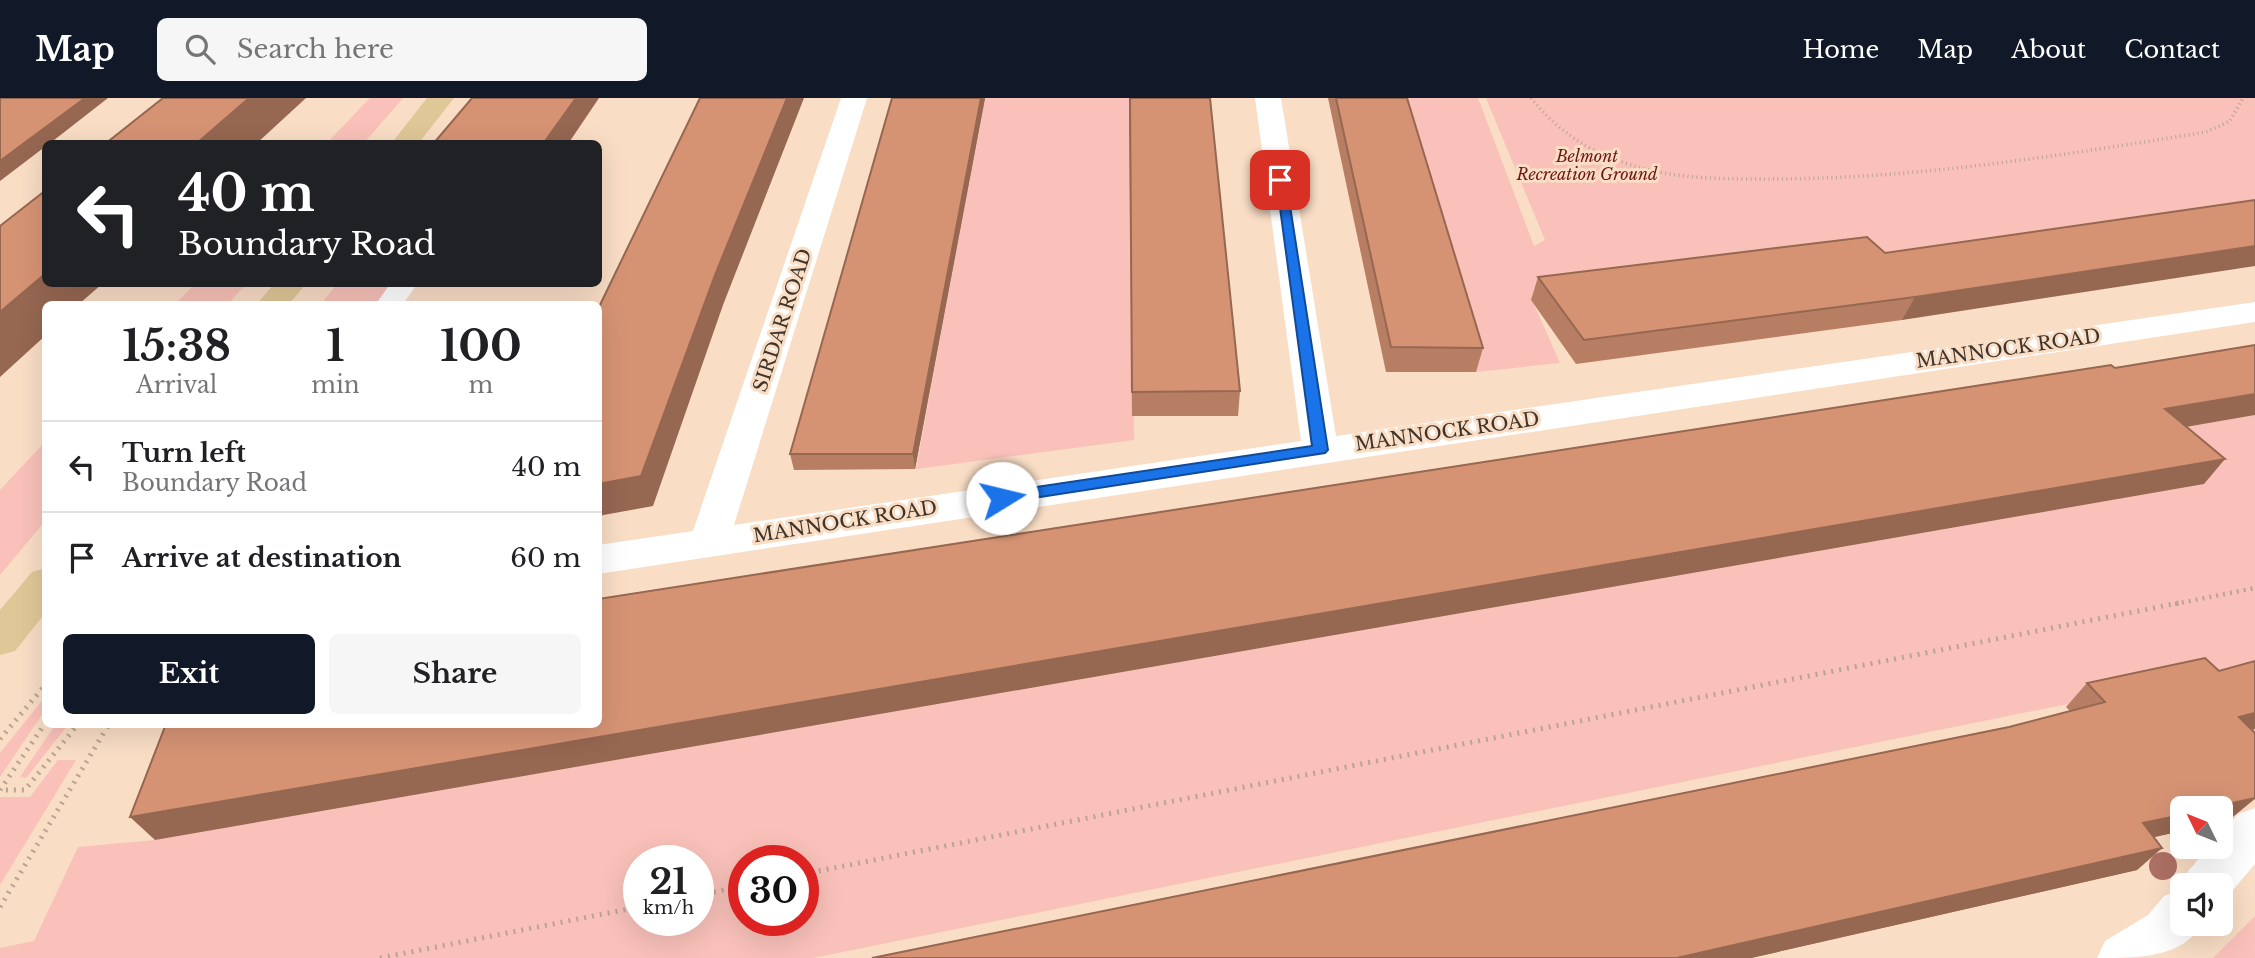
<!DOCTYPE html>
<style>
:root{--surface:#fff;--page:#f6f6f6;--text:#202124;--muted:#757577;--line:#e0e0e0;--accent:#111827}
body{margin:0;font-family:"Libre Baskerville",serif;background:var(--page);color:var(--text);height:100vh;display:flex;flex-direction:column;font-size:26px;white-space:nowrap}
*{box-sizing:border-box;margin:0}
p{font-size:23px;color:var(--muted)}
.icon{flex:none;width:38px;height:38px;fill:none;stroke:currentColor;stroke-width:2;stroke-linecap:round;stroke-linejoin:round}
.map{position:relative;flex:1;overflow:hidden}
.details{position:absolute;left:42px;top:203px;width:560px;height:427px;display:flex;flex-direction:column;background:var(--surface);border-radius:10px;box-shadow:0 7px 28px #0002}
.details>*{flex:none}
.top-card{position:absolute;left:42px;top:42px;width:560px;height:147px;border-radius:10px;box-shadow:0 7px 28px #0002;background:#202124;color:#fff;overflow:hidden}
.needle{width:46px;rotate:313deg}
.controls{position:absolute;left:2170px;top:698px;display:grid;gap:14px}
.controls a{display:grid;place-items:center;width:63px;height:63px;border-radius:10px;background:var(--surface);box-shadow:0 7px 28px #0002;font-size:35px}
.speed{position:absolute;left:623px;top:747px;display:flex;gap:14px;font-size:35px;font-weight:700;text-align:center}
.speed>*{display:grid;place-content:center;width:91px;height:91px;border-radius:50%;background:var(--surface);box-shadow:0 7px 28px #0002;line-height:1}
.speed small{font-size:18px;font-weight:400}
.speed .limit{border:10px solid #d22;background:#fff;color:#111}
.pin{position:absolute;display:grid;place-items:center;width:60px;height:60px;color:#fff;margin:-30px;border-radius:14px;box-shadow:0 4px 10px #0006}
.me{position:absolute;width:77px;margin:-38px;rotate:81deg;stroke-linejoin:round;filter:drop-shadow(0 0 5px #0008)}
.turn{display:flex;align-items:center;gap:24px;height:147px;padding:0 21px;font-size:32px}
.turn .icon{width:91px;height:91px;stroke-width:2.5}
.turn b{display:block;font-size:49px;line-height:60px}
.eta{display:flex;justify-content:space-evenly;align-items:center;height:119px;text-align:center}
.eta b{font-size:42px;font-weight:800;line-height:49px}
.cta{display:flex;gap:14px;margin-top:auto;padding:14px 21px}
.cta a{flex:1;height:80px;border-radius:10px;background:var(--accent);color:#fff;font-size:28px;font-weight:800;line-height:80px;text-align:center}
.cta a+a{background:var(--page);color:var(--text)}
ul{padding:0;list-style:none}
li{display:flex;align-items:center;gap:21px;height:91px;padding:0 21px;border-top:2px solid var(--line)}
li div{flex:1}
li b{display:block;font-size:26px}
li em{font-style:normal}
header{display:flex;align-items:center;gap:42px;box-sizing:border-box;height:98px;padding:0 35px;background:var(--accent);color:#fff}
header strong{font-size:33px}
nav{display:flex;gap:38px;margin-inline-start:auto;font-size:24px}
.search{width:490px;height:63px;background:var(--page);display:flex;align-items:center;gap:18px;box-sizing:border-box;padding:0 24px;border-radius:10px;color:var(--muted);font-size:26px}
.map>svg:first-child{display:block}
</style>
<header>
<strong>Map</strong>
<div class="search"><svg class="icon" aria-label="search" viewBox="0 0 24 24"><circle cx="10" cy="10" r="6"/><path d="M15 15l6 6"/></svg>Search here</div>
<nav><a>Home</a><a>Map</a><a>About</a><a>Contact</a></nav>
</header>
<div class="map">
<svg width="2255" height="860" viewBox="0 0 2255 860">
<rect width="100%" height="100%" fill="#f9ddc5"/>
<!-- green -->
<g fill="#f9c1b9" fill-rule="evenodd">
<path d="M 370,0 L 403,0 L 364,45 L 327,45 Z"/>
<path d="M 984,0 L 1130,0 L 1134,342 L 916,371 Z"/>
<path d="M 1396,0 L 1478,0 L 1534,148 L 1545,142 L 1486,0 L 2255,0 L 2255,123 L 1532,202 L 1560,265 L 1476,274 Z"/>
<path d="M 195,186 L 246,186 L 228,206 L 175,206 Z"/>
<path d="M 337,186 L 395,186 L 380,206 L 321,206 Z"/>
<path d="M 2255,317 L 2255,568 L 813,860 L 0,860 L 0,850 L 34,843 L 78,749 L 155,742 L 2170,331 ZM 639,763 L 698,763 L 698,822 L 639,822 ZM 744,763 L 803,763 L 803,822 L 744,822 Z"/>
<path d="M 45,344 L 45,423 L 0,477 L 0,392 Z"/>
<path d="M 45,599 L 45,612 L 0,679 L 0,655 Z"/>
<path d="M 55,627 L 68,627 L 26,680 L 20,679 Z"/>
<path d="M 58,662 L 76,662 L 0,787 L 0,699 L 30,699 Z"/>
<path d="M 2255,818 L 2255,860 L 2213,860 Z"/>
</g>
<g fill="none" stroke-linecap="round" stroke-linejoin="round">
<!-- path-far2 -->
<path stroke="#baa491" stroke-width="3.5" stroke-dasharray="1 3.5" stroke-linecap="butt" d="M 1531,0 C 1557,33 1591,55 1631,67 C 1677,82 1730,81 1778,81 C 1922,80 2064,57 2206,34 L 2230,23 L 2243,0"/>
<!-- path-far1 -->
<path stroke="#baa491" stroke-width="4.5" stroke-dasharray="2 5" stroke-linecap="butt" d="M 2175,506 L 2255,490"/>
<!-- path -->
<g stroke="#baa491" stroke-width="5" stroke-dasharray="2 6" stroke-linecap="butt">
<path d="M 46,624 L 0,692 L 25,692 L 78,626"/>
<path d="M 0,641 L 46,586"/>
<path d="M 803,776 L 2184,504"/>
<path d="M 698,797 L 744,788"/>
<path d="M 0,809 L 109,626"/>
<path d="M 380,860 L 639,809"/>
</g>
<!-- service -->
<path fill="#fff" fill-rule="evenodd" d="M 390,186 L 417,186 L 403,206 L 376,206 Z"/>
<!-- minor -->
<g fill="#fff" fill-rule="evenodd">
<path d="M 841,0 L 867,0 L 734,427 L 1301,343 L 1255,0 L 1281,0 L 1336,338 L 2255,204 L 2255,224 L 598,476 L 598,447 L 693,433 Z"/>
<path d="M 2255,710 L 2255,766 L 2223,804 L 2221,805 L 2221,788 L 2182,788 L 2182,790 L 2181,788 L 2189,772 L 2209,749 L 2221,749 L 2221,736 L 2238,716 Z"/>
<path d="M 2182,792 L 2182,826 L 2202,826 C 2182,860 2139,860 2097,860 L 2105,843 L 2148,817 L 2164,798 Z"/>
</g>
<!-- primary -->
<g fill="#e0c797" fill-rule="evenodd">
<path d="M 427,0 L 454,0 L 418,46 L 391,46 Z"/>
<path d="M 274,186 L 306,186 L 289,206 L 257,206 Z"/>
<path d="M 46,470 L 46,514 L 15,553 L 0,557 L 0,512 L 32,474 Z"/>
</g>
</g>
<!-- trees -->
<circle fill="#ad7064" cx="2163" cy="768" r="14"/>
<!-- wall -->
<g fill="#b87e64">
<path d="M 892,0 L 985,0 L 915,371 L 794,372 L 790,356 Z"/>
<path d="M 1129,0 L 1240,293 L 1238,318 L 1132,318 Z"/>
<path d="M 1328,0 L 1407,0 L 1483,250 L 1476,274 L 1386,274 Z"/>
<path d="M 2255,102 L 1902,222 L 1576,266 L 1531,202 L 1538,179 L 1885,155 Z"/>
<path d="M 2255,563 L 2255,631 L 2251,632 L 2255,635 L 2255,701 L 2229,722 L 2154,739 L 2162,750 L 2137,772 L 1751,860 L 872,860 L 2009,629 L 2070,613 L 2066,609 L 2087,585 L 2219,573 Z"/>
</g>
<!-- shaded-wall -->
<g fill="#966751">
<path d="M 85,0 L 108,0 L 49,46 L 46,46 L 46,48 L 0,83 L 0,63 Z"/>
<path d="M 249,0 L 306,0 L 256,46 L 196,46 Z"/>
<path d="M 576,0 L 599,0 L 568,46 L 543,46 Z"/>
<path d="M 787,0 L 804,0 L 723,207 L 653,408 L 598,418 L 598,386 Z"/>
<path d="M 981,0 L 985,0 L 915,371 L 913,356 Z"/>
<path d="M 2255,148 L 2255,168 L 1902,222 L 1915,199 Z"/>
<path d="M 46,175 L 46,186 L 102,186 L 79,206 L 46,206 L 46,237 L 0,279 L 0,214 Z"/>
<path d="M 2255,296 L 2255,317 L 2145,336 L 2165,311 Z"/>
<path d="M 2225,361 L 2204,386 L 155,742 L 130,719 Z"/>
<path d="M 2255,615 L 2255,631 L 2213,642 L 2239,619 Z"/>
<path d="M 2255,700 L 2229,722 L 2221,724 L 2221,710 L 2210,710 Z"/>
<path d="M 2182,717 L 2182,733 L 2118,747 L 2143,725 Z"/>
<path d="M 2162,750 L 2137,772 L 1751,860 L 1677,860 Z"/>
</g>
<!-- building -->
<g fill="#d69374" stroke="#966751" stroke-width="2">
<path d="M 0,0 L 85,0 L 0,63 Z"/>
<path d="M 163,0 L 249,0 L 196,46 L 105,46 Z"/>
<path d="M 472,0 L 576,0 L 543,46 L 433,46 Z"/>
<path d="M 700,0 L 787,0 L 715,177 L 641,378 L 598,386 L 598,211 Z"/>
<path d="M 892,0 L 981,0 L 913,356 L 790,356 Z"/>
<path d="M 1130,0 L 1210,0 L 1240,293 L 1132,294 Z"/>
<path d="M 1336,0 L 1407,0 L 1483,250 L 1391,249 Z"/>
<path d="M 46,92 L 46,175 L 0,214 L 0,128 Z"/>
<path d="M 2255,102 L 2255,148 L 1915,199 L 1584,242 L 1538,179 L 1867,139 L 1885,155 Z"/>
<path d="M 2255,247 L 2255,296 L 2165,311 L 2225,361 L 130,719 L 166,626 L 598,626 L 598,501 L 2001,284 L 2111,267 L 2115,270 Z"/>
<path d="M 2205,560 L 2219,573 L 2255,563 L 2255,615 L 2239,619 L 2255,635 L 2255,700 L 2210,710 L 2182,710 L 2182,717 L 2143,725 L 2162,750 L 1677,860 L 872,860 L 2009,629 L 2105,604 L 2087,585 Z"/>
</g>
<!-- route -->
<path fill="#1a73e8" stroke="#114b97" stroke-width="2" d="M 1276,80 L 1286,82 L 1328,352 L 1325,355 L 1002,405 L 996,404 L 994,400 L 996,396 L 1002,394 L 1312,348 Z"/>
<g text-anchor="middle" stroke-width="6" stroke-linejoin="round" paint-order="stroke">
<!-- far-park labels -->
<g font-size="16" font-style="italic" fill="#6f1614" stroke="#f9ddc5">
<text x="1587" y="64">Belmont<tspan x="1587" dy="18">Recreation Ground</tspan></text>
</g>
<!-- street labels -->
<g font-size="19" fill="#3f352b" stroke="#f9ddc5">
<text transform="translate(782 222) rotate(-72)" y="7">SIRDAR ROAD</text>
<text transform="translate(2008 250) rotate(-8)" y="7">MANNOCK ROAD</text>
<text transform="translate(1447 333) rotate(-8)" y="7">MANNOCK ROAD</text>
<text transform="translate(845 423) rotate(-9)" y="7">MANNOCK ROAD</text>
</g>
</g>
</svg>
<div class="controls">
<a><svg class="needle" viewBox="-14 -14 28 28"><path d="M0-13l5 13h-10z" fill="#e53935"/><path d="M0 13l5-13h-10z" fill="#757577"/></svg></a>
<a><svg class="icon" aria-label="sound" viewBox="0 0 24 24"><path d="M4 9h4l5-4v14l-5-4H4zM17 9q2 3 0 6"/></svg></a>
</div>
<div class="speed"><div>21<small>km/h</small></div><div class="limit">30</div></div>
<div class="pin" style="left:1280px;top:82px;background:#d93025"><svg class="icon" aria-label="arrive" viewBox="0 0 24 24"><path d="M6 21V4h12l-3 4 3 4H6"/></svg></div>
<svg class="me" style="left:1002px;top:400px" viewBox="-20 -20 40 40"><circle r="19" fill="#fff"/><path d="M0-13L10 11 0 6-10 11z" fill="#1a73e8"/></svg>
<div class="top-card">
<div class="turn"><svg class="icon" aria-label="left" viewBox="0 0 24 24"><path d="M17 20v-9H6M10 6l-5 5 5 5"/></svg><div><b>40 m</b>Boundary Road</div></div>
</div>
<section class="details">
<div class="eta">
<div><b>15:38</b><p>Arrival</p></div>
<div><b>1</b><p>min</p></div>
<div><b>100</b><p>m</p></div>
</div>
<ul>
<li><svg class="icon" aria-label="left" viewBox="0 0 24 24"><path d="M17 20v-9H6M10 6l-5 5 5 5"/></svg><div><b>Turn left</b><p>Boundary Road</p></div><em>40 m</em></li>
<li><svg class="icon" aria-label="arrive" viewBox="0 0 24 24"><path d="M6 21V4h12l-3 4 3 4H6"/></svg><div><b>Arrive at destination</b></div><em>60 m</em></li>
</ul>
<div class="cta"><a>Exit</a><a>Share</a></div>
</section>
</div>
